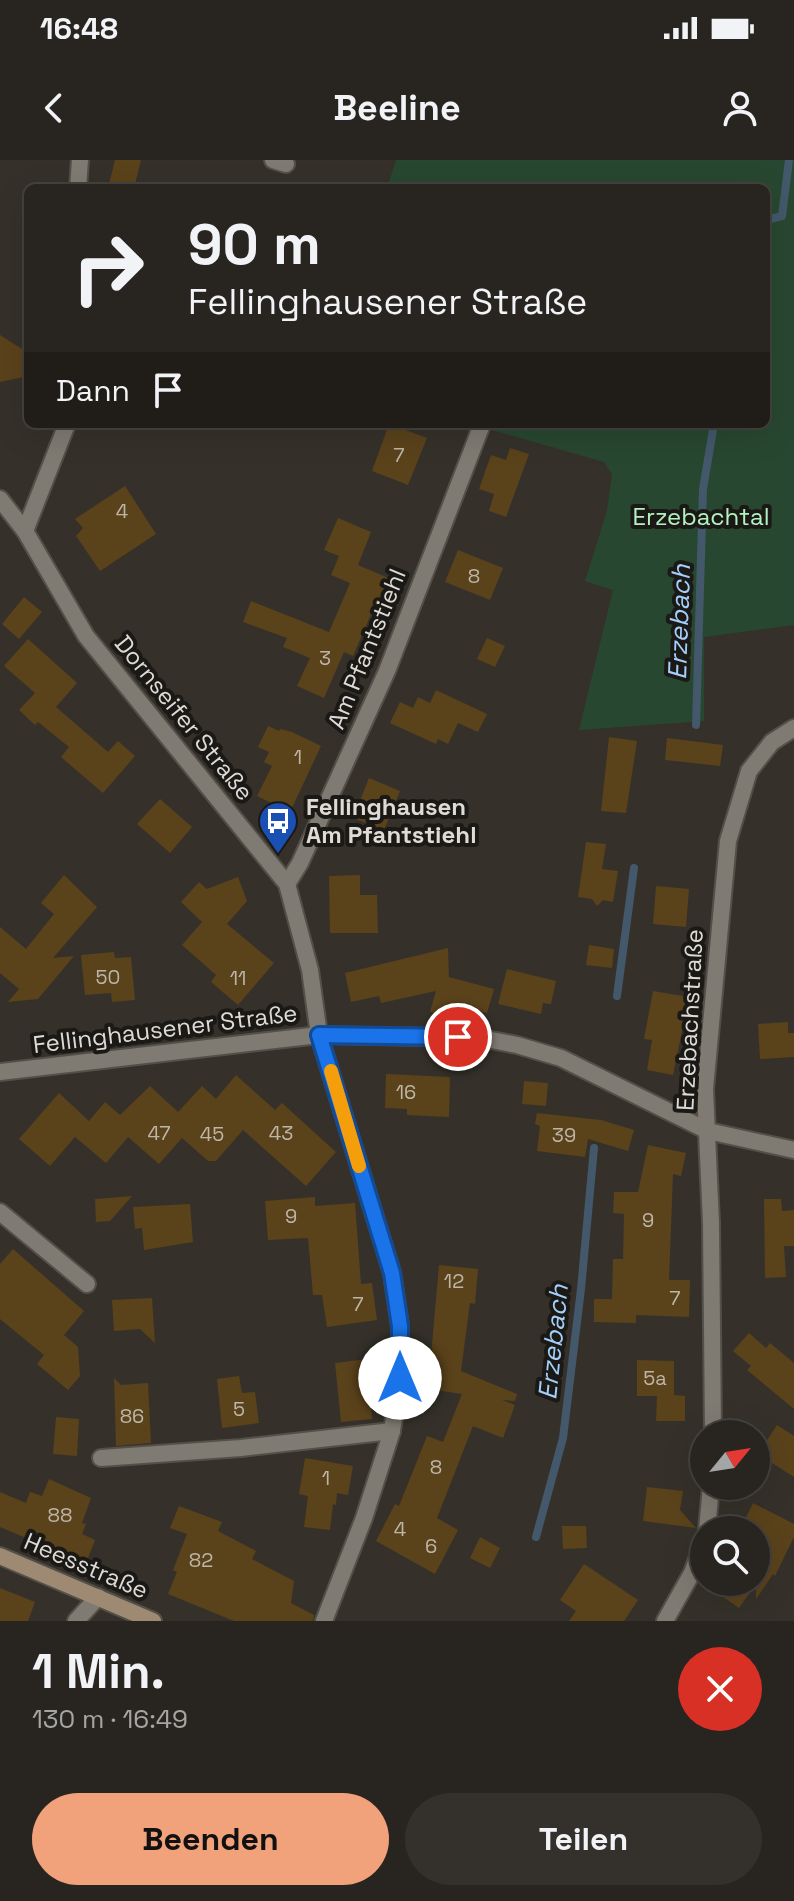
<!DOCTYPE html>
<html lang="de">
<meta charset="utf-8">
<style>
:root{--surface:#282520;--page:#34312d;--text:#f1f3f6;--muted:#a5a5a5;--line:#44423e;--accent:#f1a27b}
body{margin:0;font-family:"Space Grotesk",sans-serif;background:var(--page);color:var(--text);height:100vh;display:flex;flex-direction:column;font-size:30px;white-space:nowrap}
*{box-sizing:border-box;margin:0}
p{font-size:26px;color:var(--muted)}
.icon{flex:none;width:44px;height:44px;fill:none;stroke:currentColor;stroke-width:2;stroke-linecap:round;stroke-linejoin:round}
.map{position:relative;height:1461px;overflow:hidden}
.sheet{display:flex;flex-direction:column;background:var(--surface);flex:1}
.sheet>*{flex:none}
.guide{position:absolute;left:24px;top:24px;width:746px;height:244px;border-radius:12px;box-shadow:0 8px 32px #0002,0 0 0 2px var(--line);background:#282520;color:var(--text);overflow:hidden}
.needle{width:52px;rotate:60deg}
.controls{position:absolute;left:690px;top:1260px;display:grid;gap:16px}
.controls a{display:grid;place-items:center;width:80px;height:80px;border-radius:50%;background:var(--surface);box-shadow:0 8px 32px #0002,0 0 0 2px var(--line);font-size:40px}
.pin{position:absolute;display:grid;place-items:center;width:68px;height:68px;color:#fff;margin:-34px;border:4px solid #fff;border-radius:50%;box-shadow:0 2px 8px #0007}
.me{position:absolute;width:88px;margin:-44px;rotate:0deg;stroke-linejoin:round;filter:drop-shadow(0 0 6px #0008)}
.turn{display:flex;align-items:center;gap:28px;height:168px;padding:0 32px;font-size:36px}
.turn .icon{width:104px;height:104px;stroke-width:2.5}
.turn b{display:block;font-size:56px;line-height:68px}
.then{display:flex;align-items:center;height:76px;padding:0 32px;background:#0003;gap:16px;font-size:30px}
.round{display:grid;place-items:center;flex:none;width:84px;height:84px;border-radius:42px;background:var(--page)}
.headline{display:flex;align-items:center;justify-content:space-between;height:136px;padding:0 32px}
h1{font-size:48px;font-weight:600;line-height:60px}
.primary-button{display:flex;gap:16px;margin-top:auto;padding:16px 32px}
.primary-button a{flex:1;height:92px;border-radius:48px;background:var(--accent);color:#111;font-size:32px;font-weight:600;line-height:92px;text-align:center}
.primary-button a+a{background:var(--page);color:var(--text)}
.status{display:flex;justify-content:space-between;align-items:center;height:56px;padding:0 40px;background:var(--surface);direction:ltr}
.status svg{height:22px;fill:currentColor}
header{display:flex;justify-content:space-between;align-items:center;height:104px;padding:0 32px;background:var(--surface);font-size:36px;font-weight:600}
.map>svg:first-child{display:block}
</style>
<div class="status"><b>16:48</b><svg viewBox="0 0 49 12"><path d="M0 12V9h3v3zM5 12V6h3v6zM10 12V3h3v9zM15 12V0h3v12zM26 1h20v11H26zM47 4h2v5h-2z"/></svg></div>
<header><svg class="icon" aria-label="back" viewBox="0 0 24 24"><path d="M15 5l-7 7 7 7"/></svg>Beeline<svg class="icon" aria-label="person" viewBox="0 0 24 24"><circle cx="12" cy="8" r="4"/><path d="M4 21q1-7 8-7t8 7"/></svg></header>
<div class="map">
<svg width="794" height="1461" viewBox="0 0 794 1461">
<rect width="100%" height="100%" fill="#35312a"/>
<!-- green -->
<path fill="#284730" d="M 396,0 L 794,0 L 794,465 L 704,477 L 704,561 L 579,570 L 613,430 L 585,421 L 607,351 L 612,314 L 604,302 L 471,264 L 766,264 L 766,28 L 387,28 Z"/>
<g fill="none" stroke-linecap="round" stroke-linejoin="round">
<!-- stream -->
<g stroke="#43586a" stroke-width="8">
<path d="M 766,60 L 782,56 L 789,0"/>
<path d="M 696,565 L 703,329 L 714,264"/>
<path d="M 617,836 L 634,708"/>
<path d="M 536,1377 L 563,1278 L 581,1129 L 594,988"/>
</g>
</g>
<!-- building -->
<g fill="#5a421b">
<path d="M 115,0 L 141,0 L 134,28 L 108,28 Z"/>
<path d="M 0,175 L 22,189 L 28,216 L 0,222 Z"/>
<path d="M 389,264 L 427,278 L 408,325 L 372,311 Z"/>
<path d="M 510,288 L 529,294 L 506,357 L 489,351 L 494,334 L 479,329 L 491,295 L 506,300 Z"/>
<path d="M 125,326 L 156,374 L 100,411 L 76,376 L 83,368 L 75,359 Z"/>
<path d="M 338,358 L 371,372 L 358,405 L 400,423 L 385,458 L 372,452 L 353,496 L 344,492 L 324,538 L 297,526 L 310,498 L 283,487 L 287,478 L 243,462 L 251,441 L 329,472 L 350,423 L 331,415 L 339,396 L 324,390 Z"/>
<path d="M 458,390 L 503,408 L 490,440 L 445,422 Z"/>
<path d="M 24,437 L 42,452 L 19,479 L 2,464 Z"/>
<path d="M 487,478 L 505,486 L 495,507 L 477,499 Z"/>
<path d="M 28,479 L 77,523 L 56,547 L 108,592 L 118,581 L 135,596 L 103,633 L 61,597 L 69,587 L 38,562 L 35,565 L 19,550 L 35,533 L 4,506 Z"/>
<path d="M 436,530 L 487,554 L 478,572 L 458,563 L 448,584 L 438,579 L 436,584 L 390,563 L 400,542 L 413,548 L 418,537 L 430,543 Z"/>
<path d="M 268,566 L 279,571 L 280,569 L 292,572 L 321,586 L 290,652 L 257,636 L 272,606 L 264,602 L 269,592 L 258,587 Z"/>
<path d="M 609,577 L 637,581 L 626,653 L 601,651 Z"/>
<path d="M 667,578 L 723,585 L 720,606 L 665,600 Z"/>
<path d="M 369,618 L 400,631 L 384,670 L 353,658 Z"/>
<path d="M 160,639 L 192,667 L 170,693 L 137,664 Z"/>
<path d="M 586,682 L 606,684 L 602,709 L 618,711 L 613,742 L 603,740 L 597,746 L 592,739 L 578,737 Z"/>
<path d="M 64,715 L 97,747 L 53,798 L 74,796 L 38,839 L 8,842 L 19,829 L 0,813 L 0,767 L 26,789 L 54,754 L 41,743 Z"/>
<path d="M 360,715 L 360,735 L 377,735 L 378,773 L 330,773 L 329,716 Z"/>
<path d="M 238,717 L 247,741 L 227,764 L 274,803 L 238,845 L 211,822 L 216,815 L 182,785 L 202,762 L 181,742 L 199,722 L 207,729 Z"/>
<path d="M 656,726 L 689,729 L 686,767 L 653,764 Z"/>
<path d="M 589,785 L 614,789 L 612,808 L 586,805 Z"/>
<path d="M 448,788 L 449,817 L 494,829 L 487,853 L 460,846 L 457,859 L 430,852 L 436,831 L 381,843 L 379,836 L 351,842 L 345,813 Z"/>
<path d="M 114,792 L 115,798 L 131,797 L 135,840 L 112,842 L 111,833 L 85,835 L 81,795 Z"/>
<path d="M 507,809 L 556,821 L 551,844 L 543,843 L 541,854 L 498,844 Z"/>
<path d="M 653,831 L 689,837 L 673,915 L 647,910 L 652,880 L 644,879 Z"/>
<path d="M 788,862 L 788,873 L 794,873 L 794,897 L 760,899 L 758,864 Z"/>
<path d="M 386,914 L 450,917 L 449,957 L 407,955 L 407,949 L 385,948 Z"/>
<path d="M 236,915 L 275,950 L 282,943 L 336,992 L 306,1026 L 243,970 L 216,1001 L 208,1001 L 182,978 L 159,1004 L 128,977 L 106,1003 L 75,977 L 50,1006 L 19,979 L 59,933 L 89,961 L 105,942 L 120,955 L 150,926 L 178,952 L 202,926 L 216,939 Z"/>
<path d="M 524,921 L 548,923 L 546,946 L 522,944 Z"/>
<path d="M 537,953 L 601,960 L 634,970 L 628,991 L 588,979 L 585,997 L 537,991 L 540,966 L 535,964 Z"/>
<path d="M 648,985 L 686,993 L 681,1016 L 673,1014 L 669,1120 L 690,1120 L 689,1157 L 636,1155 L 636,1163 L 594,1162 L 594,1139 L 612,1139 L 613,1099 L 623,1099 L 624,1054 L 613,1053 L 614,1032 L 638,1032 Z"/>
<path d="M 132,1036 L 110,1061 L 96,1062 L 95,1039 Z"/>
<path d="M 315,1037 L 315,1046 L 355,1043 L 361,1124 L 372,1123 L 377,1160 L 327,1167 L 322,1135 L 313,1135 L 308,1078 L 268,1080 L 265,1041 Z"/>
<path d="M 764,1039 L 781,1039 L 782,1051 L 794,1050 L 794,1086 L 784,1086 L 786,1117 L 765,1118 Z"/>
<path d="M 190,1044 L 193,1082 L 144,1090 L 142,1068 L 135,1069 L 133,1047 Z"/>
<path d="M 13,1089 L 84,1151 L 64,1175 L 78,1187 L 80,1216 L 68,1230 L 37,1204 L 44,1195 L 0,1159 L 0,1104 Z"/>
<path d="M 439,1105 L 478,1109 L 475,1144 L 470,1143 L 461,1211 L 517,1234 L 515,1241 L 502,1240 L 515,1245 L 503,1278 L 473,1266 L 437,1358 L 458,1370 L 435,1414 L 376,1381 L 395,1344 L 399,1346 L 427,1276 L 443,1282 L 462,1234 L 428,1229 Z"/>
<path d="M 152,1138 L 155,1183 L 140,1169 L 114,1171 L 112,1140 Z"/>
<path d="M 749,1173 L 766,1188 L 770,1183 L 794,1203 L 794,1249 L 747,1210 L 751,1206 L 733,1191 Z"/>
<path d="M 368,1199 L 372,1259 L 341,1262 L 335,1203 Z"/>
<path d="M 637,1200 L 674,1201 L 674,1235 L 685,1236 L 685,1261 L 656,1261 L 657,1236 L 637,1236 Z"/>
<path d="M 239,1216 L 242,1233 L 255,1232 L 259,1263 L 222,1268 L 217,1219 Z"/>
<path d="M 114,1218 L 121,1225 L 148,1223 L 151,1283 L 116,1286 Z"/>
<path d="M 56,1257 L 79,1259 L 77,1296 L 53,1294 Z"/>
<path d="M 777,1265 L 794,1276 L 794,1317 L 758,1294 Z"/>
<path d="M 305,1298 L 353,1306 L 348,1335 L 337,1333 L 336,1345 L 333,1344 L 330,1370 L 304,1367 L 308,1336 L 299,1334 Z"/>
<path d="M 49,1319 L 91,1338 L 82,1363 L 86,1364 L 82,1374 L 95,1380 L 86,1403 L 0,1367 L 0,1332 L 26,1343 L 30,1332 L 42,1336 Z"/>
<path d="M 647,1327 L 683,1331 L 680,1350 L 696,1368 L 643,1361 Z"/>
<path d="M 753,1343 L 794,1364 L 794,1377 L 775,1416 L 773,1414 L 756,1439 L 756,1424 L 739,1448 L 702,1422 L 756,1422 L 756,1370 L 740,1370 Z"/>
<path d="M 179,1346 L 222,1362 L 218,1371 L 256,1391 L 252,1399 L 294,1421 L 291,1443 L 314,1455 L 313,1461 L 234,1461 L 168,1434 L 177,1412 L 173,1410 L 187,1374 L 170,1368 Z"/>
<path d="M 562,1366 L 586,1366 L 587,1388 L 563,1389 Z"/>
<path d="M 480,1377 L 500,1388 L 490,1408 L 470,1398 Z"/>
<path d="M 584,1404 L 638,1440 L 624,1461 L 569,1461 L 576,1451 L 560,1440 Z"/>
<path d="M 0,1428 L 35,1442 L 28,1461 L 0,1461 Z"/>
</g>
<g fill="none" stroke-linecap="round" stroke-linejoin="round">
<defs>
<path id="lane" d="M 101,1298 L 241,1288 L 392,1271"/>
<g id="street">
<path d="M 273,0 L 286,4"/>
<path d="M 78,28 L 80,0"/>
<path d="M 0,339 L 25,371 L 86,476 L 287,724 L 310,810 L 319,875 L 392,1113 L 400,1166 L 400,1218 L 392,1271 L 364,1358 L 324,1461"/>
<path d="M 25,371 L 67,264"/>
<path d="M 287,724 L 300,703 L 387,511 L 481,267"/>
<path d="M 0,912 L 319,875 L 481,878 L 517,885 L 561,898 L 708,971 L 794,990"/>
<path d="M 0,1052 L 87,1124"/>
<path d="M 713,1274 L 711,1063 L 705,929 L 728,681 L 749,611 L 772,582 L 794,568"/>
<path d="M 707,1370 L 711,1326"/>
<path d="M 76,1461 L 98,1437"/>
<path d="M 665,1461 L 692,1413 L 704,1381"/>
</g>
<path id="secondary" d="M 0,1396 L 153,1461"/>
</defs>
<!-- lane casing -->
<use href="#lane" stroke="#534f49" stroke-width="20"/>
<!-- street casing -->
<use href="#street" stroke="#534f49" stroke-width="20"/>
<!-- secondary casing -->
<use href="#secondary" stroke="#534f49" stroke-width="20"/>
<!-- lane -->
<use href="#lane" stroke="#7f7a72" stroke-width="16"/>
<!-- street -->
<use href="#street" stroke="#7f7a72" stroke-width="16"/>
<!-- secondary -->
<use href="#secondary" stroke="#9e8a72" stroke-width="16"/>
</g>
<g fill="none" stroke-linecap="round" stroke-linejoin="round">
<defs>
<path id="route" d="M 400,1218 L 400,1166 L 392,1113 L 319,875 L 458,877"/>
</defs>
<!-- route casing -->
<use href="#route" stroke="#114b97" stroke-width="20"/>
<!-- route -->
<use href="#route" stroke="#1a73e8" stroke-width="14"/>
<!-- slow -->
<path stroke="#f59e0b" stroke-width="14" d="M 331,911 L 359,1006"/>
</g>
<!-- icons -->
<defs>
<symbol id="bus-pin" viewBox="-11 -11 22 30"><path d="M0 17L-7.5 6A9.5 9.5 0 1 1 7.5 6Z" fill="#1a4fb4" stroke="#1b1916"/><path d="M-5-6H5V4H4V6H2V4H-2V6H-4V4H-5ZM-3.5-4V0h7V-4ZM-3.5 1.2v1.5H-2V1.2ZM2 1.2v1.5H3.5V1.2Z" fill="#fff"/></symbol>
</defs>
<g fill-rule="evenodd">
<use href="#bus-pin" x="256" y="639" width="44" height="60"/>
</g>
<g text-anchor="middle" stroke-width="8" stroke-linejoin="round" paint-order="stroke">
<!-- number labels -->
<g font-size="20" fill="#bdb5a8">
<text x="399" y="302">7</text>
<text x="122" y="358">4</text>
<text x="474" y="423">8</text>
<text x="325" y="505">3</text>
<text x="298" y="604">1</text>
<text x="108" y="824">50</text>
<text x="238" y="825">11</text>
<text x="406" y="939">16</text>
<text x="159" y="980">47</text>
<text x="281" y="980">43</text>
<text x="212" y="981">45</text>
<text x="564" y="982">39</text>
<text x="291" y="1063">9</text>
<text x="648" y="1067">9</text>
<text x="454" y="1128">12</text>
<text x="675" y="1145">7</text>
<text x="358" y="1151">7</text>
<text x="655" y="1225">5a</text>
<text x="239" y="1256">5</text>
<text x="132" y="1263">86</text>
<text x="436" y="1314">8</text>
<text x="326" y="1325">1</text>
<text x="60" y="1362">88</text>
<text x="400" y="1376">4</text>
<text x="431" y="1393">6</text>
<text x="201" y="1407">82</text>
</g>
<!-- park labels -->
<g font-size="24" fill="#b2f2c0" stroke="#1b1916">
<text x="701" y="365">Erzebachtal</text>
</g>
<!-- street labels -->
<g font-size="24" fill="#dedbd7" stroke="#1b1916">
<text transform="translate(367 489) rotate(-68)" y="8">Am Pfantstiehl</text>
<text transform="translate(184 558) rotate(51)" y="8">Dornseifer Straße</text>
<text transform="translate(690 860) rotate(-87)" y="8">Erzebachstraße</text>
<text transform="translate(165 869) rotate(-7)" y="8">Fellinghausener Straße</text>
<text transform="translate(86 1406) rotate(23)" y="8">Heesstraße</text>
</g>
<!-- poi labels -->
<g font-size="24" font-weight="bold" fill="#dedbd7" stroke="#1b1916" text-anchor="start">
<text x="306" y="655">Fellinghausen<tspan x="306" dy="28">Am Pfantstiehl</tspan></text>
</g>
<!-- water labels -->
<g font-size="26" font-style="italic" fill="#a4cffa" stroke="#1b1916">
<text transform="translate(679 462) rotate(-88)" y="9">Erzebach</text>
<text transform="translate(553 1182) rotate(-84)" y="9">Erzebach</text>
</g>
</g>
</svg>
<div class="controls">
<a><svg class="needle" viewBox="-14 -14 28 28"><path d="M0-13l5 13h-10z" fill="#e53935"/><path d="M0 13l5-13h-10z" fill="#a5a5a5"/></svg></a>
<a><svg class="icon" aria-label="search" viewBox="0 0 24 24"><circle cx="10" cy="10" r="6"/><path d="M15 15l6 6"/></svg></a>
</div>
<div class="pin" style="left:458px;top:877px;background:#d93025"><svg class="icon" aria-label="arrive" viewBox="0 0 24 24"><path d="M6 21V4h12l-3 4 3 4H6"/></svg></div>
<svg class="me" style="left:400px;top:1218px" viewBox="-20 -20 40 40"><circle r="19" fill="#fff"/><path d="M0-13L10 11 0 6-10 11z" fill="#1a73e8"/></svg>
<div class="guide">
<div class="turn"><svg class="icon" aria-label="right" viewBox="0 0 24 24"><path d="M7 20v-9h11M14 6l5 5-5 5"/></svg><div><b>90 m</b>Fellinghausener Straße</div></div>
<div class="then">Dann<svg class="icon" aria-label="arrive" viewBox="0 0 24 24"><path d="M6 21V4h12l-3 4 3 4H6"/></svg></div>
</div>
</div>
<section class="sheet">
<div class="headline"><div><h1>1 Min.</h1><p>130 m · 16:49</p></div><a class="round" style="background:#d93025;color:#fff"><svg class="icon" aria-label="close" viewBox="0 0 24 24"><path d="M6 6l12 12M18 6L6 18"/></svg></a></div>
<div class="primary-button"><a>Beenden</a><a>Teilen</a></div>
</section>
